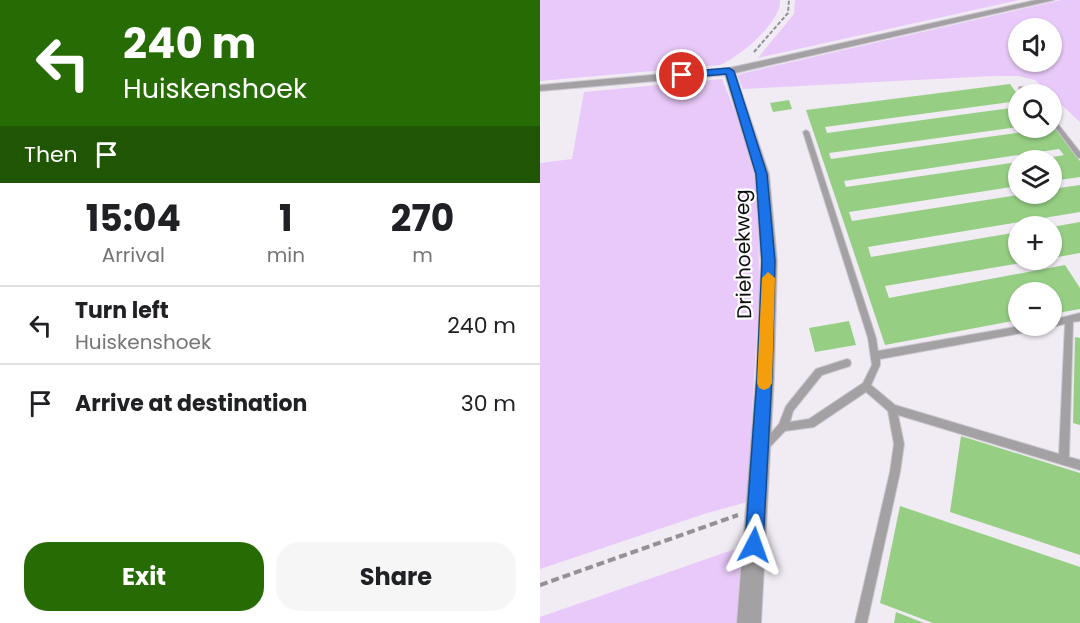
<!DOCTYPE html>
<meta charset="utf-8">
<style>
:root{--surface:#fff;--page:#f6f6f6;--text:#202124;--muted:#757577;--line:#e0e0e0;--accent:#276b04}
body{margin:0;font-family:Poppins,sans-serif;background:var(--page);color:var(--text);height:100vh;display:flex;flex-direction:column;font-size:22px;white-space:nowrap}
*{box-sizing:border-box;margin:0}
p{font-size:20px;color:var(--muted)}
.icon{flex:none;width:33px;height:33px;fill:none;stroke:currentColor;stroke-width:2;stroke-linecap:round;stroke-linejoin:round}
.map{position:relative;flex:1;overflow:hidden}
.side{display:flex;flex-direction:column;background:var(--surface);width:540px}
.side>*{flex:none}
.hud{background:#276b04;color:#fff;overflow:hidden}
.buttons{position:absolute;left:468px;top:18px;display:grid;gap:12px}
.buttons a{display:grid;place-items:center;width:54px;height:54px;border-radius:50%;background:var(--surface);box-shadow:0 2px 4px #0004;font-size:30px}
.pin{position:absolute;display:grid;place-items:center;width:51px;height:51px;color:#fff;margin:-26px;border:3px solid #fff;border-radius:50%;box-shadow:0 2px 6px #0007}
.me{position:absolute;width:66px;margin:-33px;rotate:4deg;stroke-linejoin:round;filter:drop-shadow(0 0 4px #0008)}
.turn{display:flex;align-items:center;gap:21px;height:126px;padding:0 24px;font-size:27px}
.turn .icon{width:78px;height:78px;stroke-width:2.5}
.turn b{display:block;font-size:42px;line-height:51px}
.then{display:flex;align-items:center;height:57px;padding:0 24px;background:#0003;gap:12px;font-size:22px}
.eta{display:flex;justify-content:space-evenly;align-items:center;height:102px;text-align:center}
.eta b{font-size:36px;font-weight:700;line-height:42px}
.action{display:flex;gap:12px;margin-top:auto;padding:12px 24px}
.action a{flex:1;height:69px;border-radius:24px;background:var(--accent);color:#fff;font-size:24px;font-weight:700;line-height:69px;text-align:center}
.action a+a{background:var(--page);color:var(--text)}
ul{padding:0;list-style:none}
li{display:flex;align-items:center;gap:18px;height:78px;padding:0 24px;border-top:2px solid var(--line)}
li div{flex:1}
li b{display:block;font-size:22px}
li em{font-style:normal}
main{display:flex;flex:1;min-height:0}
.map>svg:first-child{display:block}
</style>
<main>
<section class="side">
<div class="hud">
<div class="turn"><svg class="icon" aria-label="left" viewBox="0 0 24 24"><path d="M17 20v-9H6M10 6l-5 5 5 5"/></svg><div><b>240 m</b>Huiskenshoek</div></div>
<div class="then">Then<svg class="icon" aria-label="arrive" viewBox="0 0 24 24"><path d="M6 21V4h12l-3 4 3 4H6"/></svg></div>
</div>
<div class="eta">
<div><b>15:04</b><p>Arrival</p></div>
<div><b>1</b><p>min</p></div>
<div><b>270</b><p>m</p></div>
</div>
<ul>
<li><svg class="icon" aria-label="left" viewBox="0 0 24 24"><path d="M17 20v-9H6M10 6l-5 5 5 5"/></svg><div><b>Turn left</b><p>Huiskenshoek</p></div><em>240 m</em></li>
<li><svg class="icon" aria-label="arrive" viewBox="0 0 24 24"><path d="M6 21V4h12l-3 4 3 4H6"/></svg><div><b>Arrive at destination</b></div><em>30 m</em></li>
</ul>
<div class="action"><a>Exit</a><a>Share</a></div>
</section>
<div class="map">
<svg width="540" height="623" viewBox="0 0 540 623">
<rect width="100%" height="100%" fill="#f1ebf4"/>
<!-- green -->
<g fill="#e9c9f9" fill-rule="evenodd">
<path d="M 0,0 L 240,0 C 242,22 199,57 180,65 L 0,81 Z"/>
<path d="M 255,0 L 479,0 L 218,58 L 254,14 Z"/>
<path d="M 521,0 L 540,0 L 540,122 L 495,80 L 478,76 L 453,76 L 203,89 L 197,75 L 204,73 ZM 478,28 L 512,28 L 512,62 L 478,62 Z"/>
<path d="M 182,79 L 207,142 L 218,193 L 219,291 L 207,502 L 164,514 L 0,569 L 0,163 L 32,159 L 44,92 Z"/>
<path d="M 204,546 L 198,623 L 0,623 L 0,617 Z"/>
</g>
<!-- building -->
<g fill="#96cf84">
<path d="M 470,84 L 478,95 L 478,101 L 285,127 L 287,133 L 478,107 L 478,127 L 289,153 L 291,159 L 504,129 L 503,128 L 512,128 L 512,124 L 540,161 L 540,177 L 512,181 L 512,160 L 496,160 L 524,155 L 519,149 L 304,181 L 306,187 L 478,162 L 478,186 L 309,212 L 312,221 L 485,194 L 512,194 L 512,189 L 540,185 L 540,212 L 328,247 L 331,257 L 478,232 L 478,260 L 493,261 L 345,286 L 349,298 L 525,265 L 540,288 L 540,309 L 512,314 L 512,292 L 478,292 L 478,320 L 345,345 L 266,110 Z"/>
<path d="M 249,100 L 252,109 L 233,112 L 230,103 Z"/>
<path d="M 540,222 L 540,253 L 512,258 L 512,227 Z"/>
<path d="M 309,321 L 316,345 L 275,352 L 269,328 Z"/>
<path d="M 535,337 L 540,338 L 540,425 L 533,423 Z"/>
<path d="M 421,436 L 540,473 L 540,555 L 410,512 Z"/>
<path d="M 360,506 L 540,567 L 540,623 L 393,623 L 340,603 Z"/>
<path d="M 356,612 L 384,623 L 354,623 Z"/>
</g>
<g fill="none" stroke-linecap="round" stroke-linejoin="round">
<defs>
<g id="service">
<path d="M 479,87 L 483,87 L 494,94 L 488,94 L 479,89 Z"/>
<path d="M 512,118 L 514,119 L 540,152 L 540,158 L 538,158 L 512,123 Z"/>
<path d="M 266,130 L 269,132 L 336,338 L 338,351 L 481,326 L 502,326 L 501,329 L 498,330 L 340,359 L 340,365 L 331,385 L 355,405 L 519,454 L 525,324 L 512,327 L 509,326 L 512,326 L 512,320 L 540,313 L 540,321 L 533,322 L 529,457 L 540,460 L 540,470 L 358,415 L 364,444 L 360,472 L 327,623 L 315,623 L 350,472 L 354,444 L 348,411 L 326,392 L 274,427 L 245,431 L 227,450 L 224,452 L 221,450 L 219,447 L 221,444 L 239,424 L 246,406 L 276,369 L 307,359 L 310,360 L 311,363 L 310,366 L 282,375 L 253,411 L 250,422 L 269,419 L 323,383 L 332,365 L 328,338 L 263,132 Z"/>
</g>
<path id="minor" d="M 496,0 L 514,0 L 195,73 L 229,174 L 237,261 L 234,377 L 221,623 L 197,623 L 216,377 L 221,261 L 215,174 L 185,75 L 0,91 L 0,85 L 189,68 Z"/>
</defs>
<!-- service casing -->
<use href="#service" stroke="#cdc7d0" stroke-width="2"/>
<!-- minor casing -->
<use href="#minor" stroke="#cdc7d0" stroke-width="2"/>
<!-- path-far1 -->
<path stroke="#949096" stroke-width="2" stroke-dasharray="4 2" stroke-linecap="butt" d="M 214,52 L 248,13 L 249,0"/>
<!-- path -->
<path stroke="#949096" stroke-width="4" stroke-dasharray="8 4" stroke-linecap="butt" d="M 0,585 L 198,515"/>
<!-- service -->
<use href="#service" fill="#a4a1a5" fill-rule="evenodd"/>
<!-- minor -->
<use href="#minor" fill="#a4a1a5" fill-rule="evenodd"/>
</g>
<!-- route -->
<path fill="#1a73e8" stroke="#114b97" stroke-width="1.5" d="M 189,68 L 194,71 L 227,174 L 235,261 L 232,377 L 223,545 L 220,551 L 214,554 L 208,551 L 205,545 L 217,377 L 222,261 L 216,174 L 186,74 L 142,78 L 137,75 L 142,72 Z"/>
<!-- slow -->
<path fill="#f59e0b" d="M 228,272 L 235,278 L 232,383 L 229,388 L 224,390 L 219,388 L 217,383 L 222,278 Z"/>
<g text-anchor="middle" stroke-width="4.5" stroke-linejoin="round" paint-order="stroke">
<!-- street labels -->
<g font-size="20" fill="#0f0d10" stroke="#fff">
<text transform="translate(203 254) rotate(-91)" y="7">Driehoekweg</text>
</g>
</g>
</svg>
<div class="buttons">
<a><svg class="icon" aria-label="sound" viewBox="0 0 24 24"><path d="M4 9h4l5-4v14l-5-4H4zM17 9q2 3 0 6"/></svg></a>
<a><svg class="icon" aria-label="search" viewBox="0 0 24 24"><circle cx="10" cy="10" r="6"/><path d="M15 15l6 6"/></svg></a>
<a><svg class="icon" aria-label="layers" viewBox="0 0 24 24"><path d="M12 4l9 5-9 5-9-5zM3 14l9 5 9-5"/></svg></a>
<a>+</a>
<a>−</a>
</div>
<div class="pin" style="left:142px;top:75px;background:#d93025"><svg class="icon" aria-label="arrive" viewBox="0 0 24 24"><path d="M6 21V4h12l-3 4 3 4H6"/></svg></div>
<svg class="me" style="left:214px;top:545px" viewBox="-20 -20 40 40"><path d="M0-17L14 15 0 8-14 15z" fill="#1a73e8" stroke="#fff" stroke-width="4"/></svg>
</div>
</main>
